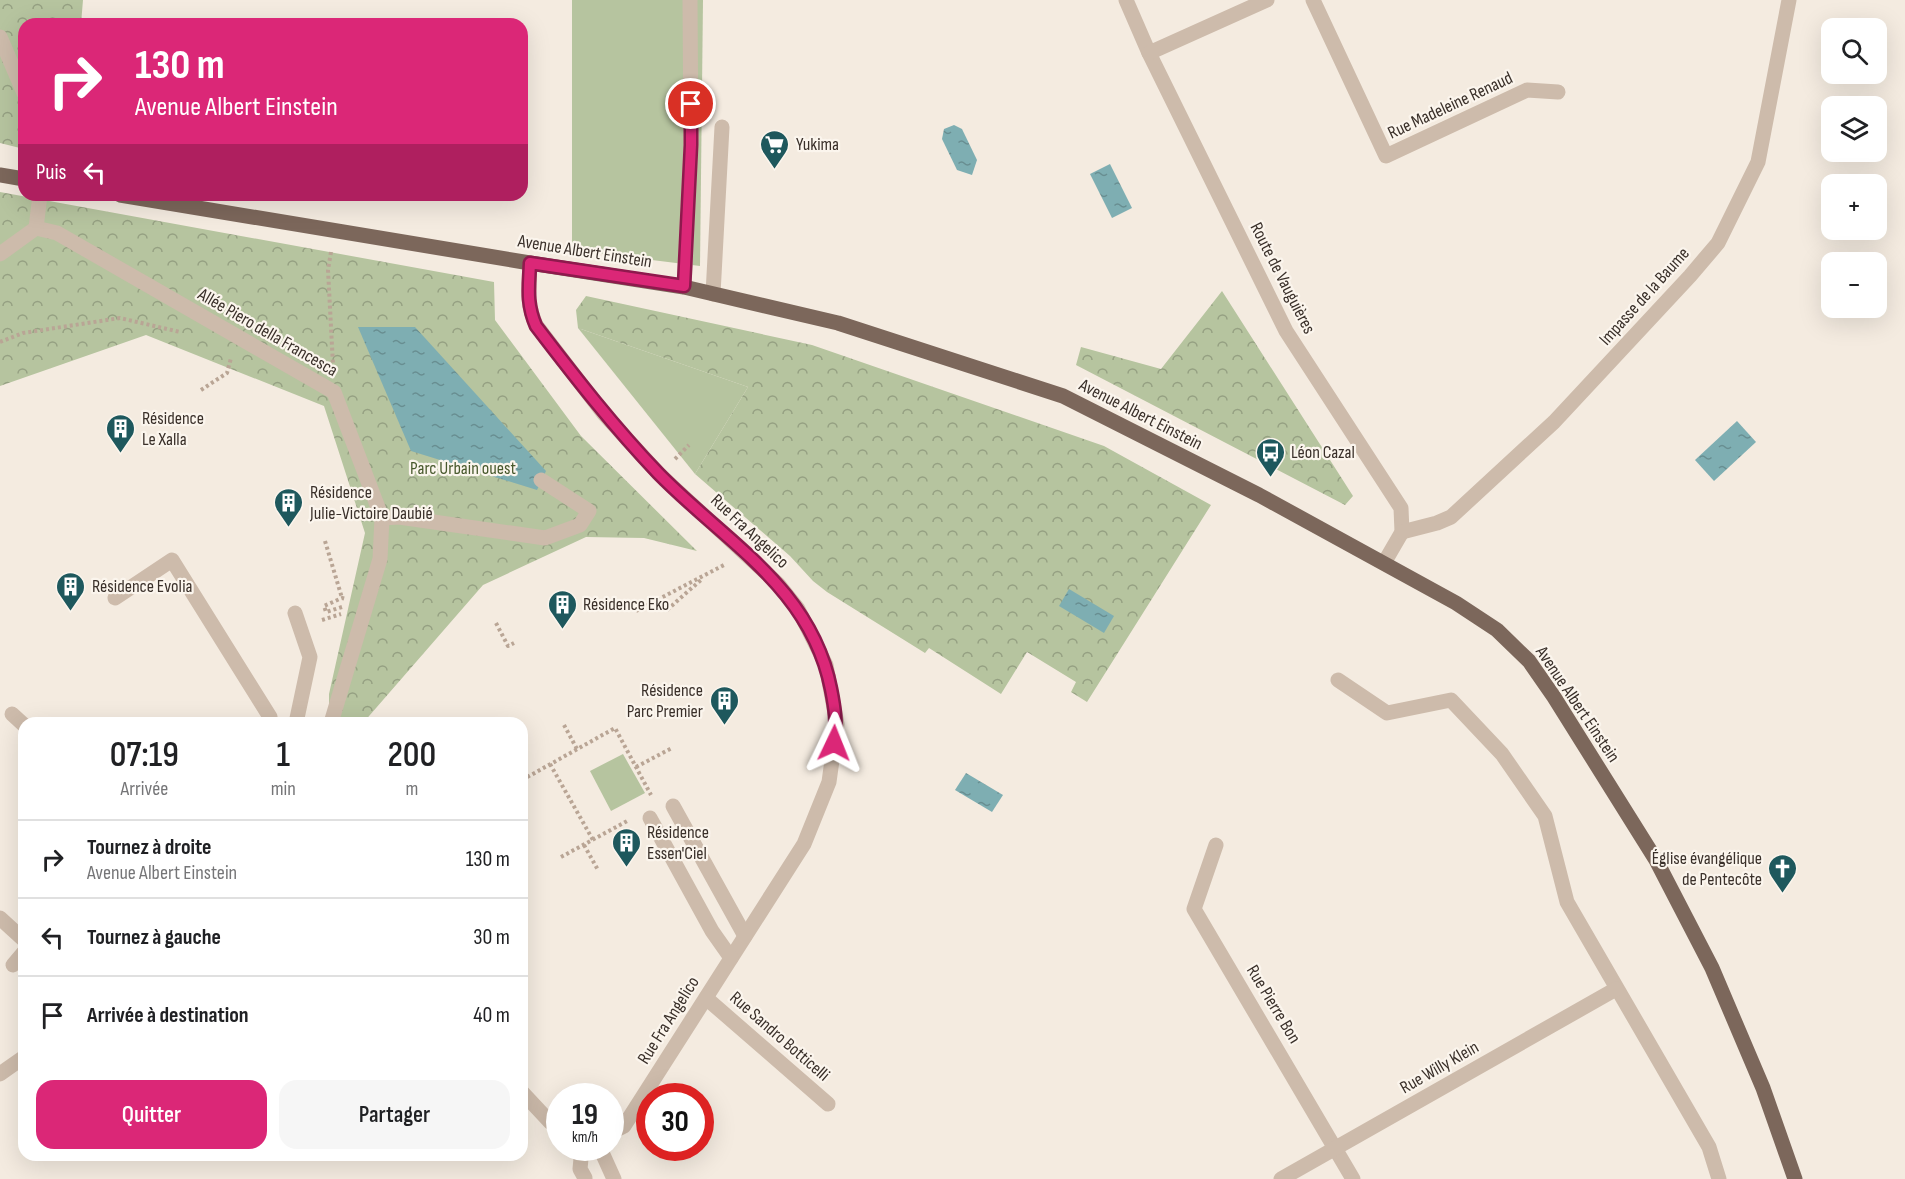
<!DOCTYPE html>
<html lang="fr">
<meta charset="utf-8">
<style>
:root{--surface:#fff;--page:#f6f6f6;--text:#202124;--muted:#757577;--line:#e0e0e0;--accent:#db2777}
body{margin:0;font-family:"Sofia Sans Condensed",sans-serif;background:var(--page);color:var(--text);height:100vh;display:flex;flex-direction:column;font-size:22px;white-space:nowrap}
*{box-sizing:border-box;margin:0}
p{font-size:20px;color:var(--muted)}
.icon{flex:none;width:33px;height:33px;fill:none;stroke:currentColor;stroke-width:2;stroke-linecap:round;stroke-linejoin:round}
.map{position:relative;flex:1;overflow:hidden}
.side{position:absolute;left:18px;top:717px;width:510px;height:444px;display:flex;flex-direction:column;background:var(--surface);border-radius:18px;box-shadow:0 6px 24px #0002}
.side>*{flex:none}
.banner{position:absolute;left:18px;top:18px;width:510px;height:183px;border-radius:18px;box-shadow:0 6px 24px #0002;background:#db2777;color:#fff;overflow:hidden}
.controls{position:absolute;left:1821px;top:18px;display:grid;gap:12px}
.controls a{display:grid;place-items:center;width:66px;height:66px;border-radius:12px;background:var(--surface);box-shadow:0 6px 24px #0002;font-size:30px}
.speed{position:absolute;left:546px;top:1083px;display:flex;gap:12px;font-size:30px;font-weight:700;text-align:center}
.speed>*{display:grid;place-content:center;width:78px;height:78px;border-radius:50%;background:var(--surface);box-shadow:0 6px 24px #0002;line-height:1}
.speed small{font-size:15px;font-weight:400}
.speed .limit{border:9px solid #d22;background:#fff;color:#111}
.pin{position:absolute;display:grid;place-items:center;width:51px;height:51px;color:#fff;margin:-26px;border:3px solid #fff;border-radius:50%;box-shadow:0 2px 6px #0007}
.me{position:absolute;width:66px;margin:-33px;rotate:2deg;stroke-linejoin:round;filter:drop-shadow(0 0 4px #0008)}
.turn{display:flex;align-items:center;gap:21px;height:126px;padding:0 18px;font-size:27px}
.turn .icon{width:78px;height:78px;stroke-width:2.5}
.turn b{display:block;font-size:42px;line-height:51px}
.then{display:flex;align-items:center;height:57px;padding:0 18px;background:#0003;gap:12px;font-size:22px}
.eta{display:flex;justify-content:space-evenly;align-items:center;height:102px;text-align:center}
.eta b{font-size:36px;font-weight:600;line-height:42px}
.primary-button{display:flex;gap:12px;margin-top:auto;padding:12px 18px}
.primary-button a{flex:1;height:69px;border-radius:18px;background:var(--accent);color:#fff;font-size:24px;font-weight:600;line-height:69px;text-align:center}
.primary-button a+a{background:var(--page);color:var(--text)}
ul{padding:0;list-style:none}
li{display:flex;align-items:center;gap:18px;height:78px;padding:0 18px;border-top:2px solid var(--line)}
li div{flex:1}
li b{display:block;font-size:22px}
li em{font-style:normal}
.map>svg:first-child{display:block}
</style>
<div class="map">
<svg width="1905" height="1179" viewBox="0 0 1905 1179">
<defs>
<pattern id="forest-crowns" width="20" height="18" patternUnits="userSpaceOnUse" patternTransform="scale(1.5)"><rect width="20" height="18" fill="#b6c49f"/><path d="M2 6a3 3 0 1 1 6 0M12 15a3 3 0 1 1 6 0" fill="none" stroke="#95a082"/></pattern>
<pattern id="water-ripples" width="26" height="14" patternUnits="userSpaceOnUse" patternTransform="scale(1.5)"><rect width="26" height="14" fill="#7eaeb2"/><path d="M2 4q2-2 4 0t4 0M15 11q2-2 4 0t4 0" fill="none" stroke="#688e91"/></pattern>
</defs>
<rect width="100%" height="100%" fill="#f4ebe0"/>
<!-- grass -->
<g fill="#b6c49f">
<path d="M 572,0 L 703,0 L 700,266 L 572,250 Z"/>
<path d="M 578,328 L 748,387 L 695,474 Z"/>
<path d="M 623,754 L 645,793 L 611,811 L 590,771 Z"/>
</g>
<!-- forest -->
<g fill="url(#forest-crowns)">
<path d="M 0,0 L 83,0 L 81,24 L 24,24 L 24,149 L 0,143 Z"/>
<path d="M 0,192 L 494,282 L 495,320 L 581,436 L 697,551 L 644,538 L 586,537 L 483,585 L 363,723 L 329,723 L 329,694 L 365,533 L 324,406 L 146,335 L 0,386 Z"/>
<path d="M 1222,291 L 1353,496 L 1345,505 L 1076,365 L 1081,347 L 1161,369 Z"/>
<path d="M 586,296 L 812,345 L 1104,446 L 1211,505 L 1087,702 L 1071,692 L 1076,682 L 1027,652 L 1001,694 L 929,648 L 925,653 L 827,592 L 813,581 L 790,556 L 695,474 L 748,387 L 578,328 L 576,310 Z"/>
</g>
<!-- water -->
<g fill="url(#water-ripples)">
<path d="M 954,125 L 962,129 L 977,160 L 972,175 L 957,170 L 942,139 L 944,129 Z"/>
<path d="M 1110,164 L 1132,208 L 1112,218 L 1090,174 Z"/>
<path d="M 358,327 L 415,327 L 546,471 L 537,490 L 411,451 Z"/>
<path d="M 1737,421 L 1756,442 L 1714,481 L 1695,460 Z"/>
<path d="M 1069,589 L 1114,616 L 1104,633 L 1059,606 Z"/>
<path d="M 966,773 L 1003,795 L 992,812 L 955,790 Z"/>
</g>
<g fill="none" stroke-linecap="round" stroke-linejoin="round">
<!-- path -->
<g stroke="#b9a595" stroke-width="4" stroke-dasharray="3 3" stroke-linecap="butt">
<path d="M 331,252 L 328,270 L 333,365"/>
<path d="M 0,342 L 23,333 L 120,318 L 180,332"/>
<path d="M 201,390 L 227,373 L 231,358"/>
<path d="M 675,459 L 689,445"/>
<path d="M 325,541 L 342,598"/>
<path d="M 342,607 L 326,612 L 324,606 L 342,598 L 346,599"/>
<path d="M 667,610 L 702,579"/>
<path d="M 636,611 L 724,565"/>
<path d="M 322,620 L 341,614"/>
<path d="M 496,623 L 508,646 L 514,643"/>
<path d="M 564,725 L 577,749"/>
<path d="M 550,764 L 593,840"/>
<path d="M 636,767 L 672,748"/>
<path d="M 522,780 L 615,728 L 651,795"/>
<path d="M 584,845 L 598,870"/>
<path d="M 561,857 L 629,820"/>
</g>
<!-- minor -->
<g stroke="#cdbbab" stroke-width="15">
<path d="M 1126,0 L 1149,53 L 1286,331 L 1401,508 L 1402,532 L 1384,563"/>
<path d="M 1313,0 L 1386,156 L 1527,90 L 1558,92"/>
<path d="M 0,37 L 24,93"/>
<path d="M 1149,53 L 1267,0"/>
<path d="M 36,228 L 57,233 L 334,392 L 382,518 L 380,559 L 331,723"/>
<path d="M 0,254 L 36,228 L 40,195"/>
<path d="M 530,263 C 529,287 526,303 536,325 L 604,414 L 660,475 L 778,584 L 798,609 L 826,665 L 837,724 L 829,782 L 804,844 L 624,1126 L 610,1133"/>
<path d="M 684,287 L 691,145 L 690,0"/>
<path d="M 713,294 L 722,127"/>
<path d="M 382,518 L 399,517 L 545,538 L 580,525 L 589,511 L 541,480"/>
<path d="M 1402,532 L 1437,523 L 1451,517 L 1554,422 L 1690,276 L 1718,243 L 1758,162 L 1789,0"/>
<path d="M 115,598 L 172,560 L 270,717 L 271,723"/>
<path d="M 295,613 L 310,657 L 296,723"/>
<path d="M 1338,680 L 1387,713 L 1451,700 L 1502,754 L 1545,816 L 1567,902 L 1709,1147 L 1719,1179"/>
<path d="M 12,714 L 24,725"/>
<path d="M 673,806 L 745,936"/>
<path d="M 650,818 L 712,931 L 731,958"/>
<path d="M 1216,845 L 1194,909 L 1353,1179"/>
<path d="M 0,918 L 24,940"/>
<path d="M 13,965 L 24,952"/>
<path d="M 706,998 L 828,1104"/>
<path d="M 0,1074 L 24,1057"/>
<path d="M 522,1092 L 550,1122 L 560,1127"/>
<path d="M 582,1148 L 580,1169 L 585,1178"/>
<path d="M 600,1148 L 614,1179"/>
<path d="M 1281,1179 L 1616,989"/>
</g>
<!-- major -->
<g stroke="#7c675b" stroke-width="15">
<path d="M 0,175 L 24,179"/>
<path d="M 120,195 L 530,263 L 684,287 L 838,323 L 1063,396 L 1259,495 L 1456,603 L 1497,630 L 1529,661 L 1554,697 L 1656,860 L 1712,968 L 1763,1088 L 1795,1179"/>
</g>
</g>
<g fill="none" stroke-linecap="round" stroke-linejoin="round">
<defs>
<path id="route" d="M 691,104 L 691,145 L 684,286 L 530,263 C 529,287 526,303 536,326 C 575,377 614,427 658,473 C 725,542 811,587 831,689 C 835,709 837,723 834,743"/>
</defs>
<!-- route casing -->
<use href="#route" stroke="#8e194d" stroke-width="15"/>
<!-- route -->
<use href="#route" stroke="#db2777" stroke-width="10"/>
</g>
<!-- icons -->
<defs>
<symbol id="supermarket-pin" viewBox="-11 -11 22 30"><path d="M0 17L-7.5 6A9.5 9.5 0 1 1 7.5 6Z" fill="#1e585d" stroke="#fbf5ed"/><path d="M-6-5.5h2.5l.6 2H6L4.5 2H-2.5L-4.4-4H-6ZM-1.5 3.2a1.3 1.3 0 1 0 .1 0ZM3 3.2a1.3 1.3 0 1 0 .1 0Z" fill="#fff"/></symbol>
<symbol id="building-pin" viewBox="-11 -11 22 30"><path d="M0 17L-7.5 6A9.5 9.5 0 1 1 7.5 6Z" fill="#1e585d" stroke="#fbf5ed"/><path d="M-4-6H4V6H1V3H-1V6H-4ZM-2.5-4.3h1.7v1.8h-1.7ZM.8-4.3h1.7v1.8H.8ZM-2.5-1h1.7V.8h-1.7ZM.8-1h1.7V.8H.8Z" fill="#fff"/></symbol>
<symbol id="bus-pin" viewBox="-11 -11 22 30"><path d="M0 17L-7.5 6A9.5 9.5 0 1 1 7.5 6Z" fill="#1e585d" stroke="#fbf5ed"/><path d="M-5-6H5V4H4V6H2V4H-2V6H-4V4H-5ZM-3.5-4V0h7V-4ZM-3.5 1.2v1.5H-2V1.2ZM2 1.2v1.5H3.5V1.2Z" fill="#fff"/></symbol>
<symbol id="church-pin" viewBox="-11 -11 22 30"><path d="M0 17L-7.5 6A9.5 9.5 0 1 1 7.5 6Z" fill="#1e585d" stroke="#fbf5ed"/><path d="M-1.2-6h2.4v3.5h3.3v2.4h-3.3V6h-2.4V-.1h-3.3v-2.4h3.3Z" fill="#fff"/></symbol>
</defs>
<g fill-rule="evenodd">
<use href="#supermarket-pin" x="758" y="128" width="33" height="45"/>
<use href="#building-pin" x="104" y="412" width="33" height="45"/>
<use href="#bus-pin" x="1254" y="436" width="33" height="45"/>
<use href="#building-pin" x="272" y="486" width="33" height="45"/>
<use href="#building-pin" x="54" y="570" width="33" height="45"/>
<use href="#building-pin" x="546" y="588" width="33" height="45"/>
<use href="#building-pin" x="708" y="684" width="33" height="45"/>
<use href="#building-pin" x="610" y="826" width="33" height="45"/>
<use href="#church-pin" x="1766" y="852" width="33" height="45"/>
</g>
<g text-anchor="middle" stroke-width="4.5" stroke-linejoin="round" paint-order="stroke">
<!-- street labels -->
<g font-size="18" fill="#3a302a" stroke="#fbf5ed">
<text transform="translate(1450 105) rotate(-25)" y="6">Rue Madeleine Renaud</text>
<text transform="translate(585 251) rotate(9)" y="6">Avenue Albert Einstein</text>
<text transform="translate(1283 278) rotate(63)" y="6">Route de Vauguières</text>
<text transform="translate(1644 296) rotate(-48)" y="6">Impasse de la Baume</text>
<text transform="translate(268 332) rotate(30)" y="6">Allée Piero della Francesca</text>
<text transform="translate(1141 414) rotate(27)" y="6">Avenue Albert Einstein</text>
<text transform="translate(750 531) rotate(43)" y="6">Rue Fra Angelico</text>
<text transform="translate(1578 704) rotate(56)" y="6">Avenue Albert Einstein</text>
<text transform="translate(1274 1004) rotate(59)" y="6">Rue Pierre Bon</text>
<text transform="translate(668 1020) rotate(-58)" y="6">Rue Fra Angelico</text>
<text transform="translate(780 1036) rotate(41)" y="6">Rue Sandro Botticelli</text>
<text transform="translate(1439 1067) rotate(-30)" y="6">Rue Willy Klein</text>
</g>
<!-- poi labels -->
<g font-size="18" fill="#3a302a" stroke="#fbf5ed" text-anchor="start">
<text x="796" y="150">Yukima</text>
<text x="142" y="424">Résidence<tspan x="142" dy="21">Le Xalla</tspan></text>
<text x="1291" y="458">Léon Cazal</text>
<text x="310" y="498">Résidence<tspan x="310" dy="21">Julie-Victoire Daubié</tspan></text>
<text x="92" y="592">Résidence Evolia</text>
<text x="583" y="610">Résidence Eko</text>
<text x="703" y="696" text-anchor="end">Résidence<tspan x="703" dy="21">Parc Premier</tspan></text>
<text x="647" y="838">Résidence<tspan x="647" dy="21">Essen'Ciel</tspan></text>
<text x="1762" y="864" text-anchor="end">Église évangélique<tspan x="1762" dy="21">de Pentecôte</tspan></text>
</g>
<!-- park labels -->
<g font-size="18" fill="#48592d" stroke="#fbf5ed">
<text x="463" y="474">Parc Urbain ouest</text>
</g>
</g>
</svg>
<div class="controls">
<a><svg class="icon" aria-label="search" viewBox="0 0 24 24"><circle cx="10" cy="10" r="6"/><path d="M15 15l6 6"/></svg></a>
<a><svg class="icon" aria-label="layers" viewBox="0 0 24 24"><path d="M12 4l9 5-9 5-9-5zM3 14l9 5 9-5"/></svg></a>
<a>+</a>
<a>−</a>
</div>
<div class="speed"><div>19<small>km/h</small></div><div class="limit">30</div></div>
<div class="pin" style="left:691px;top:104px;background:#d93025"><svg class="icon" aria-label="arrive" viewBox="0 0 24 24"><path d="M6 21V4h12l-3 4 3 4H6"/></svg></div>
<svg class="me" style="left:834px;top:743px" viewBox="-20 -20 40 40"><path d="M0-17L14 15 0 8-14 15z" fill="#db2777" stroke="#fff" stroke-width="4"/></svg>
<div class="banner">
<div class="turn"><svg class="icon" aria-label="right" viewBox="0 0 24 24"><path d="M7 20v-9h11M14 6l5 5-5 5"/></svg><div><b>130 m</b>Avenue Albert Einstein</div></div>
<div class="then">Puis<svg class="icon" aria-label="left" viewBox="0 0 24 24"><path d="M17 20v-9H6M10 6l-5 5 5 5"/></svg></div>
</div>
<section class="side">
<div class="eta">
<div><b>07:19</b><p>Arrivée</p></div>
<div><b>1</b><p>min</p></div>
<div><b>200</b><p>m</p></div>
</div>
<ul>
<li><svg class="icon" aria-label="right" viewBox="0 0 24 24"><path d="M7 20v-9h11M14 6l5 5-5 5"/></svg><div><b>Tournez à droite</b><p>Avenue Albert Einstein</p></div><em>130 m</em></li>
<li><svg class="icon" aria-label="left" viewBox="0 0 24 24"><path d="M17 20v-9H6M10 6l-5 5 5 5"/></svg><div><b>Tournez à gauche</b></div><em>30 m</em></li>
<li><svg class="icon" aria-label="arrive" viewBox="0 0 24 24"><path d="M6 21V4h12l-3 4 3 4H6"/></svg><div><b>Arrivée à destination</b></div><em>40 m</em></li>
</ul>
<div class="primary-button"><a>Quitter</a><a>Partager</a></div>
</section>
</div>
